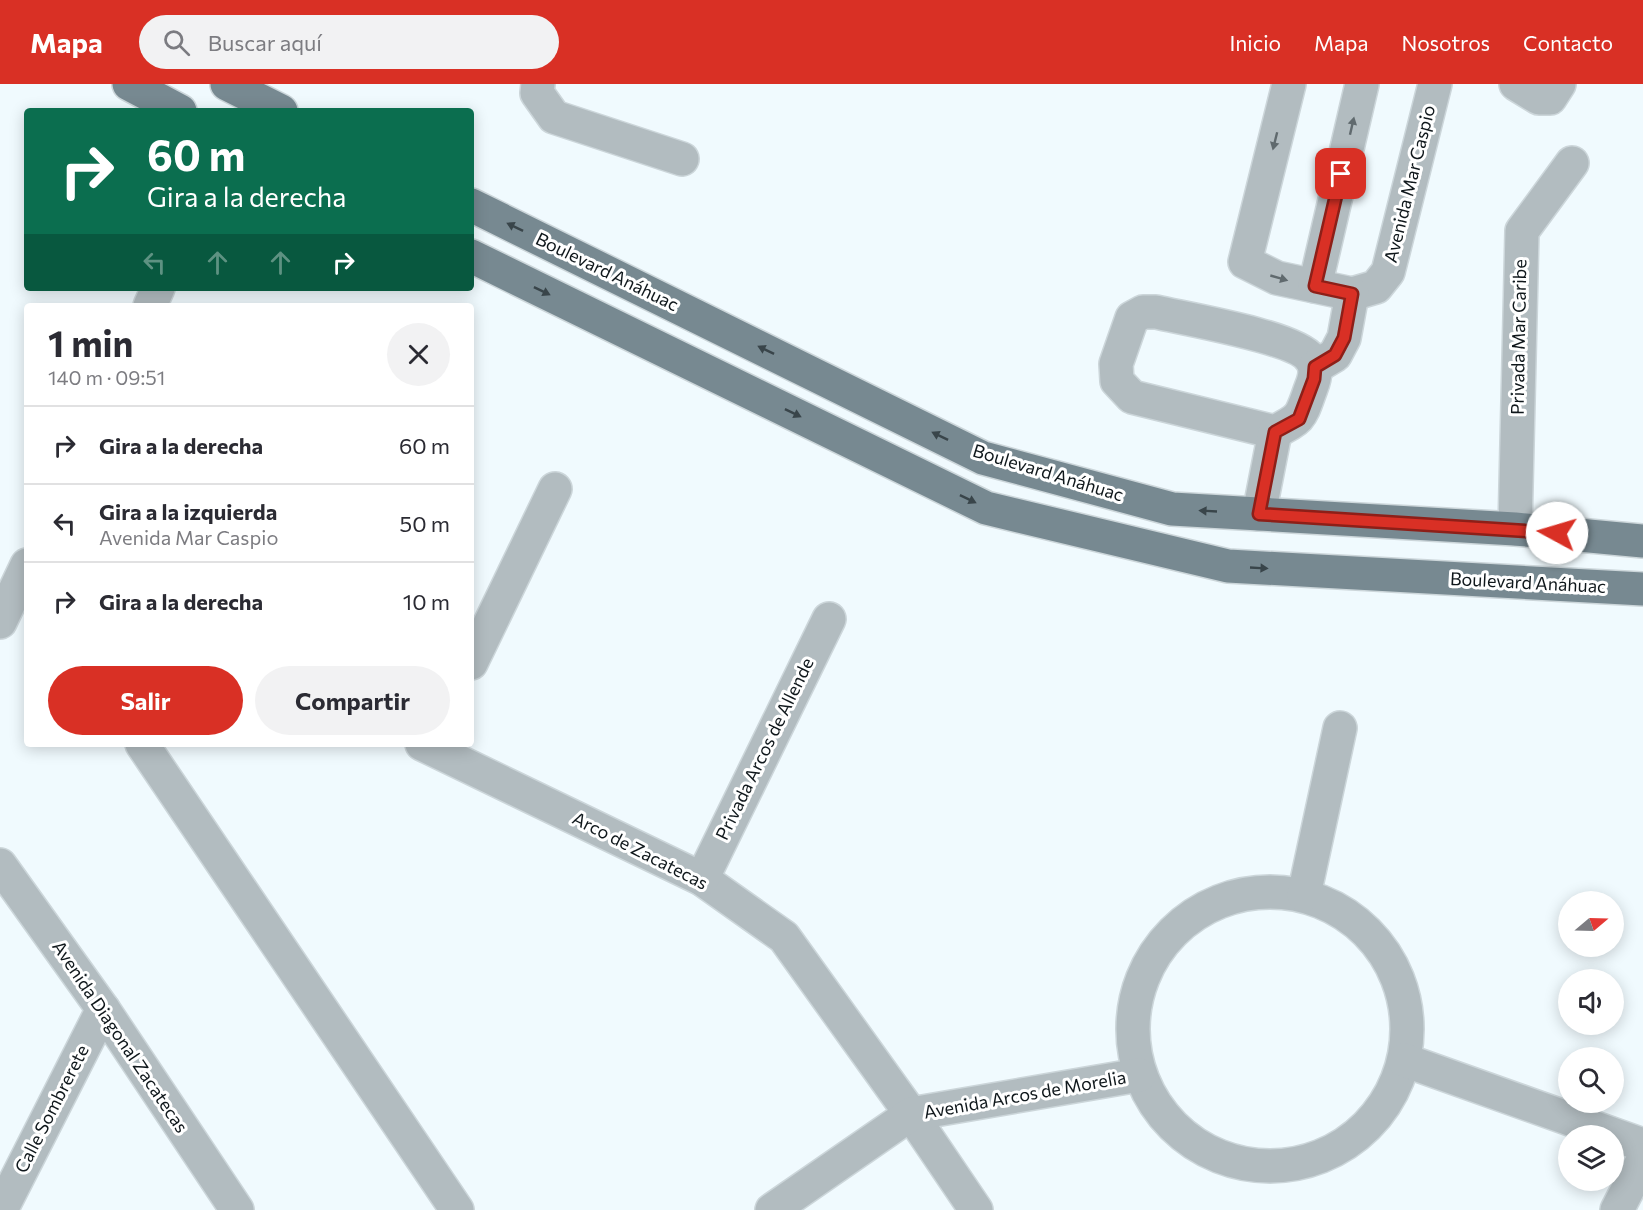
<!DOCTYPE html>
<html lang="es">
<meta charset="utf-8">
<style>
:root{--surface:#fff;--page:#f2f2f3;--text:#2b2b33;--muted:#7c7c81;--line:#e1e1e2;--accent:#d93025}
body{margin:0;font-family:Commissioner,sans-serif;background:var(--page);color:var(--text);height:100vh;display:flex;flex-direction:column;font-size:22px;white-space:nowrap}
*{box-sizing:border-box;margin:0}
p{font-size:20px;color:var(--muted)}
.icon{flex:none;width:33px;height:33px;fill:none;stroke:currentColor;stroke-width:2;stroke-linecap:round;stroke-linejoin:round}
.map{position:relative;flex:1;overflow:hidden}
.panel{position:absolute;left:24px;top:219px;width:450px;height:444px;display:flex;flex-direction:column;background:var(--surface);border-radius:6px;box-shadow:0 3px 15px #0003}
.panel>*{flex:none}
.top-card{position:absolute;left:24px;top:24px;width:450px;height:183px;border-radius:6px;box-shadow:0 3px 15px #0003;background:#0b6e4f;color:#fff;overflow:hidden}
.needle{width:39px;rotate:71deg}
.fabs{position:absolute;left:1558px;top:807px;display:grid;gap:12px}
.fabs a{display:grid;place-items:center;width:66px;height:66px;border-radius:50%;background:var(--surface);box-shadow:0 3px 15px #0003;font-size:30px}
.pin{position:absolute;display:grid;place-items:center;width:51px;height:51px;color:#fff;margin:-26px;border-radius:12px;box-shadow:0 3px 9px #0006}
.me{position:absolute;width:66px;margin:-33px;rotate:276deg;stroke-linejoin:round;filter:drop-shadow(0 0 4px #0008)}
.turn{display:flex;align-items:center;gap:21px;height:126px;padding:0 24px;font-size:27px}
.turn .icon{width:78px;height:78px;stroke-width:2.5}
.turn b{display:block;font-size:42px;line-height:51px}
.lanes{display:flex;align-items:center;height:57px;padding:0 24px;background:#0003;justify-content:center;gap:30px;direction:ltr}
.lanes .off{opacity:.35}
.round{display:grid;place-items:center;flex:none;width:63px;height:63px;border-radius:32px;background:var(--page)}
.overview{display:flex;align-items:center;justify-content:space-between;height:102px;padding:0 24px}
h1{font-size:36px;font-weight:700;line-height:45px}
.action{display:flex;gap:12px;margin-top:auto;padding:12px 24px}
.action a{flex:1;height:69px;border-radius:36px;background:var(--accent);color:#fff;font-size:24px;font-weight:700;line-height:69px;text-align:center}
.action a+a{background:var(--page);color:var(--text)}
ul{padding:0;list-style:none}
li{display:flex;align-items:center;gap:18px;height:78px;padding:0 24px;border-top:2px solid var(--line)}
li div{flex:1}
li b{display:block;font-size:22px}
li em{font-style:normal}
header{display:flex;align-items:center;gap:36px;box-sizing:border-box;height:84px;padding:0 30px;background:var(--accent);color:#fff}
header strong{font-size:28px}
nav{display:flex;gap:33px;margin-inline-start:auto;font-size:21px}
.search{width:420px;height:54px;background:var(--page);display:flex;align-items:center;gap:15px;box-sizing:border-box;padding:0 21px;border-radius:33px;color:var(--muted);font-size:22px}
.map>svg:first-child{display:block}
</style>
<header>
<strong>Mapa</strong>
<div class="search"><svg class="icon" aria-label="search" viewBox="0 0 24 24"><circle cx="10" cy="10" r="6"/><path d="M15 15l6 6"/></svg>Buscar aquí</div>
<nav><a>Inicio</a><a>Mapa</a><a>Nosotros</a><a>Contacto</a></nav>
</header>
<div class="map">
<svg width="1643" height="1126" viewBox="0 0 1643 1126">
<rect width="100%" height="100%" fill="#f0fafe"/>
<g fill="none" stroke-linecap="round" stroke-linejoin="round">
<defs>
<g id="minor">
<path d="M 538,0 L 537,9 L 554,33 L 682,75"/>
<path d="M 1289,0 L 1245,178 L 1277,194 L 1352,210 L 1376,203 L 1388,188 L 1435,0"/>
<path d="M 1516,0 L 1539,14 L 1550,14 L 1559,0"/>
<path d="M 1315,202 L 1362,0"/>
<path d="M 150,222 L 158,204"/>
<path d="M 1143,228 L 1156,228 C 1186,235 1294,253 1310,274 C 1318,283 1315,294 1311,304 C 1300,334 1303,333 1275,348 L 1132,313 L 1117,297 L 1116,280 L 1132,234 Z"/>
<path d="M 1315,283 L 1335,271 L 1344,254 L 1352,210"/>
<path d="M 1259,430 L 1275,348"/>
<path d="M 1515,445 L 1522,147 L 1572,79"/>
<path d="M 0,538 L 27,481"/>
<path d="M 471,579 L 555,405"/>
<path d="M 142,660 L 457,1126"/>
<path d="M 422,660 L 702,795 L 784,853 L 911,1030 L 976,1126"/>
<path d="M 0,781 L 103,925 L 237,1126"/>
<path d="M 702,795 L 829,535"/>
<circle cx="1270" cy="945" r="137"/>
<path d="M 1304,811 L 1340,644"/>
<path d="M 1404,976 L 1643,1061"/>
<path d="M 1,1126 L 103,925"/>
<path d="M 772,1126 L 911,1030 L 1139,991"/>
<path d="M 1617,1126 L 1643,1076"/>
</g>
<g id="major">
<path d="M 129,0 L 180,27"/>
<path d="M 227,0 L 281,27"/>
<path d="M 471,121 L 983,374 L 1172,425 L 1515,445 L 1643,457"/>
<path d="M 471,172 L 986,424 L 1228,482 L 1643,505"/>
</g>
</defs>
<!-- minor casing -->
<use href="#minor" stroke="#ccd6da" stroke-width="36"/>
<!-- major casing -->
<use href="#major" stroke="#ccd6da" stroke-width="36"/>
<!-- minor -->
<use href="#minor" stroke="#b2bcc0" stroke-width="33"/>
<!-- major -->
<use href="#major" stroke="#778991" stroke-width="33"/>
</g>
<!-- one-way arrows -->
<defs><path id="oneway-solid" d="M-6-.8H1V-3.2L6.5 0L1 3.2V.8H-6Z" transform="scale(1.5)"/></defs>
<g fill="#606a6e">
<use href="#oneway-solid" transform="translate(1352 42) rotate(-77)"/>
<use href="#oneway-solid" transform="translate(1275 57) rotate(104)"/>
<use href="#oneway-solid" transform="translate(1279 194) rotate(16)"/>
</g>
<g fill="#39454a">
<use href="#oneway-solid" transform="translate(515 143) rotate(-154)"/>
<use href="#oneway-solid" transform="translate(542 207) rotate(26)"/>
<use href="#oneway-solid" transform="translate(766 266) rotate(-154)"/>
<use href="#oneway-solid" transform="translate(793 329) rotate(26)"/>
<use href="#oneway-solid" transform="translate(940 352) rotate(-154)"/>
<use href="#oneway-solid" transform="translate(968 415) rotate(26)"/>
<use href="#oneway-solid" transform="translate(1208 427) rotate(-177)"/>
<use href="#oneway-solid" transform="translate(1259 484) rotate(3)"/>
</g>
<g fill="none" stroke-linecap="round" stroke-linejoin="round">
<defs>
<path id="route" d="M 1341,90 L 1315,202 L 1352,210 L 1344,254 L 1335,271 L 1315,283 L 1314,295 L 1299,335 L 1275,348 L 1259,430 L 1557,449"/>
</defs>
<!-- route casing -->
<use href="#route" stroke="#8d1f18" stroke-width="15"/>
<!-- route -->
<use href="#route" stroke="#d93025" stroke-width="10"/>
</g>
<g text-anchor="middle" stroke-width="6" stroke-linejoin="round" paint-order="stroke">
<!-- street labels -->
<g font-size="18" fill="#0f171b" stroke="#fff">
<text transform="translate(1410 100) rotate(-76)" y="6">Avenida Mar Caspio</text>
<text transform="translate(607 188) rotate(26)" y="6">Boulevard Anáhuac</text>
<text transform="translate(1519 253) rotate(-89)" y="6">Privada Mar Caribe</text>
<text transform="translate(1048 389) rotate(17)" y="6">Boulevard Anáhuac</text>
<text transform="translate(1528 499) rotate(3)" y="6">Boulevard Anáhuac</text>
<text transform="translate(765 665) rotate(-64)" y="6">Privada Arcos de Allende</text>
<text transform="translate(640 767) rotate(27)" y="6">Arco de Zacatecas</text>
<text transform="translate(120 953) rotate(56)" y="6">Avenida Diagonal Zacatecas</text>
<text transform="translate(1025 1011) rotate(-10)" y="6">Avenida Arcos de Morelia</text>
<text transform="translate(52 1025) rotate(-63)" y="6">Calle Sombrerete</text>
</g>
</g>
</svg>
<div class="fabs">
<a><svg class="needle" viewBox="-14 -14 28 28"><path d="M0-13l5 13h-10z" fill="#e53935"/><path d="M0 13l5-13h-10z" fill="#7c7c81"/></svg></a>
<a><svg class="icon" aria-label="sound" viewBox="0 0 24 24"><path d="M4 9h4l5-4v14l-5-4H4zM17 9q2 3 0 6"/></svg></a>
<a><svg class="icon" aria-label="search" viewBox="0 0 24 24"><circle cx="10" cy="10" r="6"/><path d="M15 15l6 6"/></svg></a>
<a><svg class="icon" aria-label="layers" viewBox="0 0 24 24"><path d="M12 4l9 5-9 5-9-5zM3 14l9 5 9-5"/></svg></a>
</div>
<div class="pin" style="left:1341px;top:90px;background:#d93025"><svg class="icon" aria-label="arrive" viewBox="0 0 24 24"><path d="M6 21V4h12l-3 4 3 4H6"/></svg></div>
<svg class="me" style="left:1557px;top:449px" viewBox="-20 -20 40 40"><circle r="19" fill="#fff"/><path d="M0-13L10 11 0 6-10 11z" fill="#d93025"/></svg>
<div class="top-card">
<div class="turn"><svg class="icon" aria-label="right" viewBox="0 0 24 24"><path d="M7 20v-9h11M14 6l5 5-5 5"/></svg><div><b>60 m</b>Gira a la derecha</div></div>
<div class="lanes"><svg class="icon off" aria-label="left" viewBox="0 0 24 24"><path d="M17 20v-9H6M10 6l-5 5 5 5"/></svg><svg class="icon off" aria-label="ahead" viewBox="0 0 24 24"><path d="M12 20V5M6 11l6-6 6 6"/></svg><svg class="icon off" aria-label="ahead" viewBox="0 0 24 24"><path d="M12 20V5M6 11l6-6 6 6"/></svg><svg class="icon" aria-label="right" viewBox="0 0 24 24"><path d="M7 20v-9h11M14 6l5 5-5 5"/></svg></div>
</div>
<section class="panel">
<div class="overview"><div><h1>1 min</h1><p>140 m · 09:51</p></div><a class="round"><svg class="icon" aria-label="close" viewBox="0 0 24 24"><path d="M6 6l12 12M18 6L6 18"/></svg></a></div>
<ul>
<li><svg class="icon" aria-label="right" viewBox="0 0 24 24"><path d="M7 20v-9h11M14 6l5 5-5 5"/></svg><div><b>Gira a la derecha</b></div><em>60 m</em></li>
<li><svg class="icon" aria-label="left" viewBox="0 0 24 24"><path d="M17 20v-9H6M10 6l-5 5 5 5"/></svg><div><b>Gira a la izquierda</b><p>Avenida Mar Caspio</p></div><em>50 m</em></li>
<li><svg class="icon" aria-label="right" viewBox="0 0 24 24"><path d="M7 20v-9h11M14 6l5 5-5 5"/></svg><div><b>Gira a la derecha</b></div><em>10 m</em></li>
</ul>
<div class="action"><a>Salir</a><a>Compartir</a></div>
</section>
</div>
